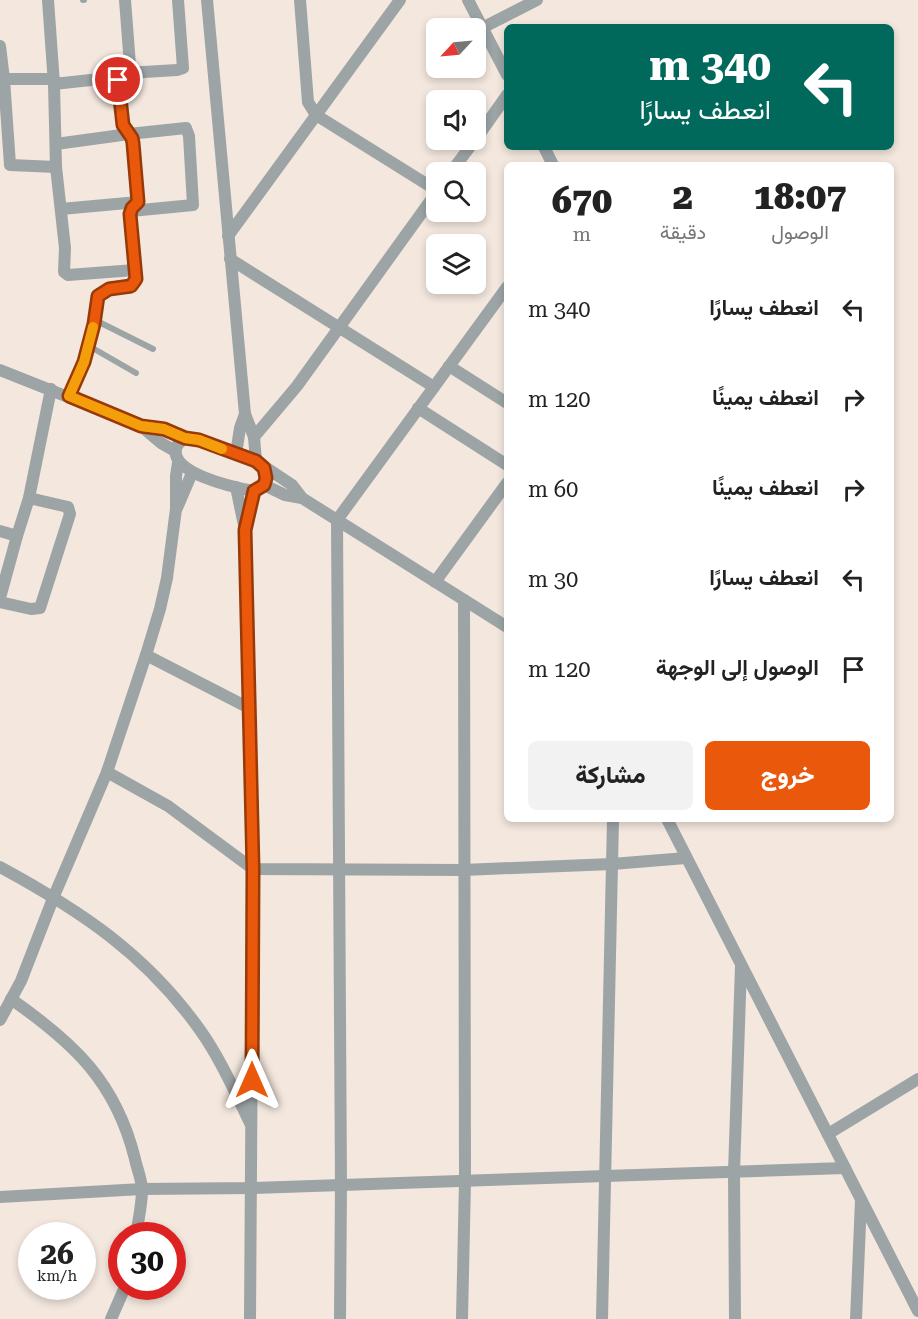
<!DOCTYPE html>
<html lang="ar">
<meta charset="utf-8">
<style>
:root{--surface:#fff;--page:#f2f2f2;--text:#222;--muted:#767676;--accent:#ea580c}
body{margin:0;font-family:"Roboto Serif",Vazirmatn,serif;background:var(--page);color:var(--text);direction:rtl;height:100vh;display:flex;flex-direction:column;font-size:22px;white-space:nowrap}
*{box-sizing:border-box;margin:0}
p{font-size:20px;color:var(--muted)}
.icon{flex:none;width:33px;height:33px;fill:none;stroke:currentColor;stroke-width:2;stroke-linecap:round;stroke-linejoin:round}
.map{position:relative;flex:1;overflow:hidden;direction:ltr}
.drawer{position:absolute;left:504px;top:162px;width:390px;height:660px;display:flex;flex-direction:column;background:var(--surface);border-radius:9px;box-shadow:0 3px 9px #0003;direction:rtl}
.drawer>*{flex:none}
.top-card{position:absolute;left:504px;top:24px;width:390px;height:126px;border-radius:9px;box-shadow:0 3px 9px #0003;direction:rtl;background:#00695c;color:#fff;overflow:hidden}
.needle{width:39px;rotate:244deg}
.fabs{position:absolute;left:426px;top:18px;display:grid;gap:12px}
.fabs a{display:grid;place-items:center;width:60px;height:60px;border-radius:9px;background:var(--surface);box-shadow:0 3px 9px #0003;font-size:30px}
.speed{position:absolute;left:18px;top:1222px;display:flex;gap:12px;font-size:30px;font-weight:700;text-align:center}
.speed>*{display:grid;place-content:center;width:78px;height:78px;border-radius:50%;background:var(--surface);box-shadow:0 3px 9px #0003;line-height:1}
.speed small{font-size:15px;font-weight:400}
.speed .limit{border:9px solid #d22;background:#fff;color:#111}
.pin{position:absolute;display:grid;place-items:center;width:51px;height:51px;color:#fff;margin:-26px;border:3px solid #fff;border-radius:50%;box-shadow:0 2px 6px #0007}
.me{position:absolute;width:66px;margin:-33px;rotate:0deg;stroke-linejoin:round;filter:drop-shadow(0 0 4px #0008)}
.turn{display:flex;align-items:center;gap:21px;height:126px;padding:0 24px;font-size:27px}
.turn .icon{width:78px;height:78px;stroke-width:2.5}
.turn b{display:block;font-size:42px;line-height:51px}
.eta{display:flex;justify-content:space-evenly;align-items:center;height:102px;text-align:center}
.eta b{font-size:36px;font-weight:800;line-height:42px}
.primary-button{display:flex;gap:12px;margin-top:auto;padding:12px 24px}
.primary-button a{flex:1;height:69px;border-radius:9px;background:var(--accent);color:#fff;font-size:24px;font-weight:800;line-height:69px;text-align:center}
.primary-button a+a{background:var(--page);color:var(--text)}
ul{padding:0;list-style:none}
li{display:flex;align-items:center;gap:18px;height:90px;padding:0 24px}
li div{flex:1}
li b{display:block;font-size:22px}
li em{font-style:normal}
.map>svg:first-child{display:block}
</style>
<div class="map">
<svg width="918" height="1319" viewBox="0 0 918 1319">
<rect width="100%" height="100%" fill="#f3e7de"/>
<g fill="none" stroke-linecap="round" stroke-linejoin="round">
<!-- service -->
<g stroke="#9da4a6" stroke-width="6">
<path d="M 83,0 L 84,0"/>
<path d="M 95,320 L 153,349"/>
<path d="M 89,346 L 136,373"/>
</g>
<!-- minor -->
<g stroke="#9da4a6" stroke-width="12">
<path d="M 48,0 L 54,84 L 56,167 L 65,248 L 64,272 L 68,275 L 135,270"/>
<path d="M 207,0 L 245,414 L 254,437 L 256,461"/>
<path d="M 300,0 L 308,102 L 316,115 L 436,190"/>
<path d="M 468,0 L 507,75"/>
<path d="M 482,28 L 537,0"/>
<path d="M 0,46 L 4,79"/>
<path d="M 128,73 L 177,70 L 183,68 L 178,0"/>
<path d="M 54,79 L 4,79 L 10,165 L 56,167"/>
<path d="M 54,84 L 118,77"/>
<path d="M 476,139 L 507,95"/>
<path d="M 56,144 L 129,134 L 186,128 L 189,136 L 193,205 L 131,211"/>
<path d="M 544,147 L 553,165"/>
<path d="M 451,172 L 475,140"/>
<path d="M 61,209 L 138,202"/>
<path d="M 228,236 L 400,0"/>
<path d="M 230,259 L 434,387"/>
<path d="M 449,366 L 507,403"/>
<path d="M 0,370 L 141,426 L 164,429 L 185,438"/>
<path d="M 69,396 L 84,362 L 94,324 L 98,296 L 109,289 L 131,286 L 136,279 L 130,214 L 132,208 L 138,202 L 133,143 L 132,137 L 124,128 L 118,77 L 128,73 L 130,65 L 125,0"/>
<path d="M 418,408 L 507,465"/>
<path d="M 141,426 L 161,443 L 175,451"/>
<path d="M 254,437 L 297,386 L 436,193"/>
<path d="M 236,454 L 240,428 L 245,414"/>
<path d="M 264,468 L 266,478 L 264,485 L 254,491 C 237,488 165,473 177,446 C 180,440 185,438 192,438 L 256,461 L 292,485 L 302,498 L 507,627"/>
<path d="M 264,485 L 285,495 L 302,498"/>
<path d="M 236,487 L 245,530 L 253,869 L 250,1319"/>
<path d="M 177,508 L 192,473"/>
<path d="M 246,529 L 254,491"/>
<path d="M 0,531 L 17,536 L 0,598"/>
<path d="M 17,536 L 29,498 L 51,389"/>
<path d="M 435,582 L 507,483"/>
<path d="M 0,602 L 31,609 L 40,608 L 70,514 L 68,507 L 29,498"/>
<path d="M 146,655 L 249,708"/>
<path d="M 107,772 L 168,806 L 253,869 L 463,870 L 612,864 L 686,858"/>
<path d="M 667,819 L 918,1311"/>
<path d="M 0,867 C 81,911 146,954 200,1030 C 220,1058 235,1092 250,1123"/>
<path d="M 11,999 C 74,1043 116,1082 135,1159 C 137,1169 142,1180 142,1190 C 142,1205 138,1221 136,1236"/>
<path d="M 0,1020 L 21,981 L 54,896 L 107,772 L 146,655 L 160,609 L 167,578 L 176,509 L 176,476 L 178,463"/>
<path d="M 828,1134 L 918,1079"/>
<path d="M 0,1197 L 142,1189 L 252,1188 L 845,1168"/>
<path d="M 111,1319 L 125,1287"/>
<path d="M 340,1319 L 341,1185 L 337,520 L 507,287"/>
<path d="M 462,1319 L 465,1181 L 464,600"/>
<path d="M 602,1319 L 613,819"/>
<path d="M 735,1319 L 734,1172 L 741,966"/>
<path d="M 856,1319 L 861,1200"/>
</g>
</g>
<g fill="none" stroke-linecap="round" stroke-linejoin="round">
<defs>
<path id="route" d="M 118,80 L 123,125 L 132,138 L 133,143 L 138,202 L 132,208 L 130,214 L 136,279 L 131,286 L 109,289 L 98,296 L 94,324 L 84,362 L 69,396 L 141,426 L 164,429 L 185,438 L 199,440 L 256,461 L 264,468 L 266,478 L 264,485 L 254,491 L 245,530 L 253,869 L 252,1080"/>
</defs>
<!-- route casing -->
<use href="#route" stroke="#983908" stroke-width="15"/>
<!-- route -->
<use href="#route" stroke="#ea580c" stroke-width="10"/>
<!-- slow -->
<path stroke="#f59e0b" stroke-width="10" d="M 93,327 L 84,362 L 69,396 L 141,426 L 164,429 L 185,438 L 199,440 L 222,449"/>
</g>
</svg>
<div class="fabs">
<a><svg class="needle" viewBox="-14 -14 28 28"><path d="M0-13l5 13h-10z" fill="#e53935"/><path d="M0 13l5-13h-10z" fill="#767676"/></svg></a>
<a><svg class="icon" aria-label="sound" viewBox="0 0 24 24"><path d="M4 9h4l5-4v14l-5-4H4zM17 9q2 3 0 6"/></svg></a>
<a><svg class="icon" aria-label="search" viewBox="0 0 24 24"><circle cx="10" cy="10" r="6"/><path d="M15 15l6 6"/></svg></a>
<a><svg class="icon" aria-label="layers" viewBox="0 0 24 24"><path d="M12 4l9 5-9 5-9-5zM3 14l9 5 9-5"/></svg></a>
</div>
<div class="speed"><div>26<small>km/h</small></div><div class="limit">30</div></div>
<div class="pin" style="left:118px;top:80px;background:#d93025"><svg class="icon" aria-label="arrive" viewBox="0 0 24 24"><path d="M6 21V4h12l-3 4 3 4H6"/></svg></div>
<svg class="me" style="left:252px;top:1080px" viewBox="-20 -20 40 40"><path d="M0-17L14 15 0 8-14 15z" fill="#ea580c" stroke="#fff" stroke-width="4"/></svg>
<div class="top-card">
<div class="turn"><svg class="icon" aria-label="left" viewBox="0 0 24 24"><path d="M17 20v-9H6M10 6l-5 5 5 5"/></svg><div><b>340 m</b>انعطف يسارًا</div></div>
</div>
<section class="drawer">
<div class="eta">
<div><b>18:07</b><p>الوصول</p></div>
<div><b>2</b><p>دقيقة</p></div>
<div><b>670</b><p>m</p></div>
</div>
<ul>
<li><svg class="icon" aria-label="left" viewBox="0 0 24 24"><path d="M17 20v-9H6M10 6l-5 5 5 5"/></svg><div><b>انعطف يسارًا</b></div><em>340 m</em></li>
<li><svg class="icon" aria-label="right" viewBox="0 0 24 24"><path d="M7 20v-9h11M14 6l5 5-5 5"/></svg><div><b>انعطف يمينًا</b></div><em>120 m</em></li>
<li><svg class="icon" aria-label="right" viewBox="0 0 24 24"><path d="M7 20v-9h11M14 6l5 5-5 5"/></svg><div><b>انعطف يمينًا</b></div><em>60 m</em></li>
<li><svg class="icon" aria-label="left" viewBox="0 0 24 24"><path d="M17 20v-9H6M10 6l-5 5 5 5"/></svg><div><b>انعطف يسارًا</b></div><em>30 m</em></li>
<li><svg class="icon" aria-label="arrive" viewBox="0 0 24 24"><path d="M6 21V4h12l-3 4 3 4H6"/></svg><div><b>الوصول إلى الوجهة</b></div><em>120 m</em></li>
</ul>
<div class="primary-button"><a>خروج</a><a>مشاركة</a></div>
</section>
</div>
